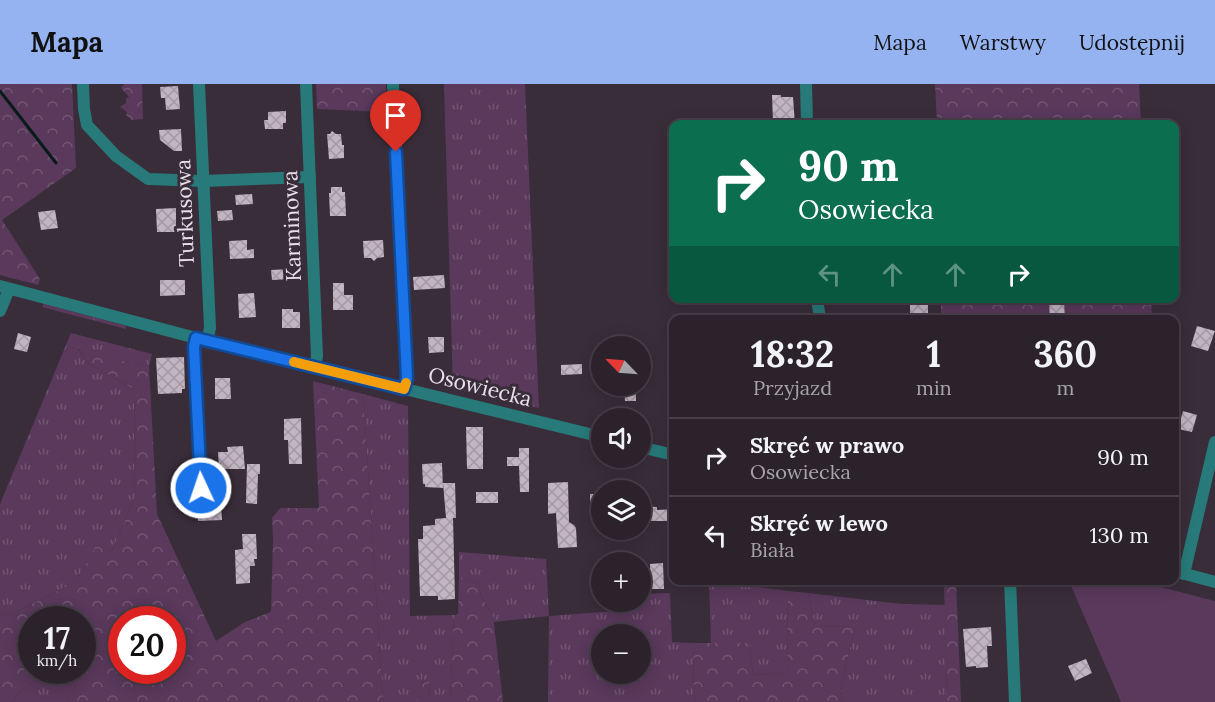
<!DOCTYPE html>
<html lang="pl">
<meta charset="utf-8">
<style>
:root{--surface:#2b222c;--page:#372f38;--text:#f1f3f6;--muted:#a6a4a9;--line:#473f48;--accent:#95b2f1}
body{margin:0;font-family:Lora,serif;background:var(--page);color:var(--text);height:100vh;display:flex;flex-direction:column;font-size:22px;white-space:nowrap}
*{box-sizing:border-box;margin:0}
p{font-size:20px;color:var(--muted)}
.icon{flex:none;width:33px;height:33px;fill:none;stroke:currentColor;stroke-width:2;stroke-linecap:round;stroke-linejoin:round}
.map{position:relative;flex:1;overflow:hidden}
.sheet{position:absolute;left:669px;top:231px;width:510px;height:270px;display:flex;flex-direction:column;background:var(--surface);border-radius:12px;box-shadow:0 3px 15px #0003,0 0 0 2px var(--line)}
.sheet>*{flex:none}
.hud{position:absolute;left:669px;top:36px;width:510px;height:183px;border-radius:12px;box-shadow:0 3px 15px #0003,0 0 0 2px var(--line);background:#0b6e4f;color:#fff;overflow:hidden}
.needle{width:39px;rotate:295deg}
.controls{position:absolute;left:591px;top:252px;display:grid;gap:12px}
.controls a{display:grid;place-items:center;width:60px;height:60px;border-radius:50%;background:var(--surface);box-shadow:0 3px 15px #0003,0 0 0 2px var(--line);font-size:30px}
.speed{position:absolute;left:18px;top:522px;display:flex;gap:12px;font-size:30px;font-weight:700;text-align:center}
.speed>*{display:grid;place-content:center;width:78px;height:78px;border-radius:50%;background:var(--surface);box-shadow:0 3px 15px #0003,0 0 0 2px var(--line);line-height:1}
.speed small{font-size:15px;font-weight:400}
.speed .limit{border:9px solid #d22;background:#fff;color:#111}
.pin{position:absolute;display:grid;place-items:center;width:51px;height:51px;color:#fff;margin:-62px -26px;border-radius:50% 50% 50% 0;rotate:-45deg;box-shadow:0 0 6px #0007}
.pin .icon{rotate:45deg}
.me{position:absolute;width:66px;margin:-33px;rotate:357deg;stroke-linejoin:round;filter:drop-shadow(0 0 4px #0008)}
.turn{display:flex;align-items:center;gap:21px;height:126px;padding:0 30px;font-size:27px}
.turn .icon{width:78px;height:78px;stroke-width:2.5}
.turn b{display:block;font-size:42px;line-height:51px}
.lanes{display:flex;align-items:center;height:57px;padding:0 30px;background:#0003;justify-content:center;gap:30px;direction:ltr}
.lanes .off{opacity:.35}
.eta{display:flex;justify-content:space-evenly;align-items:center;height:102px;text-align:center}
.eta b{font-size:36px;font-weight:700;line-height:42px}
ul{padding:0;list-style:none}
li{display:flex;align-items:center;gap:18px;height:78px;padding:0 30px;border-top:2px solid var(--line)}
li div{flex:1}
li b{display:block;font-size:22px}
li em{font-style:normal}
header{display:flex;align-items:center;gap:36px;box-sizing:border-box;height:84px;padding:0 30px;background:var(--accent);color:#111}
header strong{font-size:28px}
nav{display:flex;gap:33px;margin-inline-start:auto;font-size:21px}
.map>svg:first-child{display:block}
</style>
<header>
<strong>Mapa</strong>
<nav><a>Mapa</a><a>Warstwy</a><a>Udostępnij</a></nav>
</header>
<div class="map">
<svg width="1215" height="618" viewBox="0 0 1215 618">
<defs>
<pattern id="grass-tufts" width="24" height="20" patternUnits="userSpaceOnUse" patternTransform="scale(1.5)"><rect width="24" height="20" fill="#5a395c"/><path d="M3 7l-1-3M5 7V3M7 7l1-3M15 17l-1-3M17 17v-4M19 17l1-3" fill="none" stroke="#725573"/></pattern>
<pattern id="forest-crowns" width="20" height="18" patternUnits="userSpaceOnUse" patternTransform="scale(1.5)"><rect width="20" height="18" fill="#5a395c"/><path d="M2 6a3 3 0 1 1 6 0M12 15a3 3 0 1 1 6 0" fill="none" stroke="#725573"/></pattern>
<pattern id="building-cross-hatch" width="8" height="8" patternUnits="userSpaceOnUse" patternTransform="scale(1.5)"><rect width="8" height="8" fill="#c3b4c3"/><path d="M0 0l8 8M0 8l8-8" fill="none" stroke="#a498a4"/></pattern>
</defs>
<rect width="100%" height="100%" fill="#392d3a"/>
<!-- grass -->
<g fill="url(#grass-tufts)" fill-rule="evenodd">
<path d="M 444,0 L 525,0 L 539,324 L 453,305 Z"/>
<path d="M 44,220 L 126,242 L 126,245 L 42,223 Z"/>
<path d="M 71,249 L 152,270 L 149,282 L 120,276 L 78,264 L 86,278 L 134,305 L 135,413 L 111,469 L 99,457 L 82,488 L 67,502 L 13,530 L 0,531 L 0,420 Z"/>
<path d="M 363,310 L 408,322 L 410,532 L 454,531 L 450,618 L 430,618 L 429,598 L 417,599 L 417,618 L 383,618 Z"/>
<path d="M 459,468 L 546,475 L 549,532 L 629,526 L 629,518 L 640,518 L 641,510 L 670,509 L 672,558 L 693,559 L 694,609 L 696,618 L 548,618 L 549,532 L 494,538 L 493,531 L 481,513 L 479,499 L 459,493 ZM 602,550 L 640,550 L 640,590 L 602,590 Z"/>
<path d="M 709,497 L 750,497 L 751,502 L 788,507 L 787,589 L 753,591 L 749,559 L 711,559 Z"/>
<path d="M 808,509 L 901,520 L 945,521 L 947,618 L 842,618 L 840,607 L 855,543 L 815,542 Z"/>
<path d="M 37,587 L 82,587 L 68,618 L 12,618 L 18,610 L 36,596 Z"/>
</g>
<!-- forest -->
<g fill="url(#forest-crowns)" fill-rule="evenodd">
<path d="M 0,0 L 72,0 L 76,84 L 2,136 L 40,195 L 38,201 L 0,191 Z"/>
<path d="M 124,0 L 142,0 L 143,35 L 132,36 L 126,31 L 127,28 L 120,23 L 126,19 L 126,15 L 129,13 L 121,4 Z"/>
<path d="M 316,0 L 386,0 L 387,28 L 317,25 Z"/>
<path d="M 935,0 L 1139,0 L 1141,40 L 937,40 Z"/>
<path d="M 941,215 L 1151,215 L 1152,235 L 941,235 Z"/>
<path d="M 78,263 L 120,276 L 149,282 L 157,430 L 216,557 L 245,538 L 271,528 L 273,455 L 272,434 L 280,424 L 319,424 L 313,297 L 363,310 L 383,618 L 68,618 L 82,586 L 90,551 L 83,550 L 82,536 L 32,536 L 32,586 L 37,587 L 36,596 L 18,610 L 12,618 L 0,618 L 0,531 L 13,530 L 67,502 L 82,488 L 99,456 L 111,469 L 135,413 L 134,305 L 86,278 ZM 122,536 L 172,536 L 172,586 L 122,586 Z"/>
<path d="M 459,493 L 479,499 L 481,513 L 493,531 L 503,618 L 450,618 L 454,531 L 458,530 Z"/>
<path d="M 944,497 L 956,497 L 961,618 L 947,618 Z"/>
<path d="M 788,507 L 808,509 L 815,542 L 855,543 L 840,607 L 842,618 L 696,618 L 694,609 L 693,559 L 749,559 L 753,591 L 787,589 Z"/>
<path d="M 429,598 L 430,618 L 417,618 L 417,599 Z"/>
</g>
<!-- garden -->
<path fill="#5a395c" d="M 1069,497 L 1137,497 L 1215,517 L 1215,618 L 1121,618 Z"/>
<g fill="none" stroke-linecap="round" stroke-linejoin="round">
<!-- stream -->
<path stroke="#0a1b1a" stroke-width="3" d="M 0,7 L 56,79"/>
</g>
<!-- building -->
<g fill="url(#building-cross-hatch)">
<path d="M 178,2 L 180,25 L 166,26 L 165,14 L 161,14 L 160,3 Z"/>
<path d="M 772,11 L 781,11 L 781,13 L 793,13 L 795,40 L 773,40 Z"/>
<path d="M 286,27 L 286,39 L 283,39 L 283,45 L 265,45 L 264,36 L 268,36 L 268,28 Z"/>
<path d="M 181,45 L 182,67 L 174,67 L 160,56 L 159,46 Z"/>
<path d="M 332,47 L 336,50 L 341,50 L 342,61 L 344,61 L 344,74 L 329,75 L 327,50 L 330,50 Z"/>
<path d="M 331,103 L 342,103 L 342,108 L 345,108 L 346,132 L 330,132 L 329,109 L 331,109 Z"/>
<path d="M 252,110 L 253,120 L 236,121 L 235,111 Z"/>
<path d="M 176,124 L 176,148 L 157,148 L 156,125 Z"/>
<path d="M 55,126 L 58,144 L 41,146 L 38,128 Z"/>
<path d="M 232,126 L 233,136 L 218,137 L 217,127 Z"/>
<path d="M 247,156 L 247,166 L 254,165 L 254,174 L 230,175 L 229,157 Z"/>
<path d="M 383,156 L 384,173 L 377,174 L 374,177 L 371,174 L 364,174 L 363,157 Z"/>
<path d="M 290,185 L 291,195 L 272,196 L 271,186 Z"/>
<path d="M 444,191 L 445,204 L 414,206 L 413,193 Z"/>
<path d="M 160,196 L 185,196 L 185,211 L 160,212 Z"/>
<path d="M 333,199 L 344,199 L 344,211 L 353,211 L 353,226 L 333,226 Z"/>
<path d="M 254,209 L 256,233 L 239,234 L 238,210 Z"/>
<path d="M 1049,217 L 1064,217 L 1065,236 L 1050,236 Z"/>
<path d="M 928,218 L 928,236 L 910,235 L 910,219 Z"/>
<path d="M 282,225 L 293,225 L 293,228 L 300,228 L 300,244 L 282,244 Z"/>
<path d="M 1197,242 L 1215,247 L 1208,267 L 1191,262 Z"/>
<path d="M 18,249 L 31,253 L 27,268 L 14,265 Z"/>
<path d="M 428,253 L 444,253 L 444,268 L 429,269 Z"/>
<path d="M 184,273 L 185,305 L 182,305 L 182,309 L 158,310 L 156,274 Z"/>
<path d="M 650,278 L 651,291 L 642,292 L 641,279 Z"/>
<path d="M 582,280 L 582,290 L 561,291 L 561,281 Z"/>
<path d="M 215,294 L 230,294 L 231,315 L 215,315 Z"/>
<path d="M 624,302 L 636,302 L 636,317 L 625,317 Z"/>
<path d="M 1183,327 L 1197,331 L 1192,348 L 1178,345 Z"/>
<path d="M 301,334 L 302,380 L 289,380 L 288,356 L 284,356 L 284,335 Z"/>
<path d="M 466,343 L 483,343 L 483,385 L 467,385 Z"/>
<path d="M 243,362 L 245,385 L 219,385 L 218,368 L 228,368 L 227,363 Z"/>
<path d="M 519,364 L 529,364 L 529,408 L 520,408 L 519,382 L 507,382 L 507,373 L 519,373 Z"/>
<path d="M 442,379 L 443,404 L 425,403 L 425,400 L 423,400 L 422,380 Z"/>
<path d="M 247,380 L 260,380 L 260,390 L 258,390 L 257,420 L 246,419 Z"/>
<path d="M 568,398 L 569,438 L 574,441 L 576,444 L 577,463 L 558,464 L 556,429 L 548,430 L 548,399 Z"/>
<path d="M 443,399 L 455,399 L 456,434 L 453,434 L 455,515 L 438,516 L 438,512 L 420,512 L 418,455 L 423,455 L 423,442 L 435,441 L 435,435 L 446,434 Z"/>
<rect x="476" y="408" width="22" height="11"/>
<path d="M 590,410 L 602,410 L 602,435 L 591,436 Z"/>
<path d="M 221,421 L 222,436 L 198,437 L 197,422 Z"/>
<path d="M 640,422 L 657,423 L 657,426 L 674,425 L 674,437 L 649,437 L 649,440 L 640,440 Z"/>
<path d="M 242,450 L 256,450 L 257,475 L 254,475 L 255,482 L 250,482 L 250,499 L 236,500 L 235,466 L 243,465 Z"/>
<path d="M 663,479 L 664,505 L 650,505 L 650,480 Z"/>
<path d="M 991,543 L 992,562 L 987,562 L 988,583 L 976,584 L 976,582 L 966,583 L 963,545 Z"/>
<path d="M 1086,575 L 1092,589 L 1075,597 L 1068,582 Z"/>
</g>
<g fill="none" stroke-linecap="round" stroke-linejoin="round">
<!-- minor -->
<g stroke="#287a7a" stroke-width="12">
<path d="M 83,0 L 84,25 L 87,41 L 116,72 L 148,95 L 204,97 L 310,93"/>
<path d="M 199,0 L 210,244 L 207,257"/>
<path d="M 306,0 L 317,272 L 315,283"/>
<path d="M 393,0 L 407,294 L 404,305"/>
<path d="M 806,0 L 807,40"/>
<path d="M 0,202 L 196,254 L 602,353"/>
<path d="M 817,214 L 820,236"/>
<path d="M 0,227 L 9,205"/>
<path d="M 196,254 L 194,263 L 201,404"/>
<path d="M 640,363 L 674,371"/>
<path d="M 1174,487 L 1215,498"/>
<path d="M 1184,490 L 1215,358"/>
<path d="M 1010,496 L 1015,618"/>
</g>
</g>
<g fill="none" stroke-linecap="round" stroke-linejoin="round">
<defs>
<path id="route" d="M 201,404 L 194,263 L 196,254 L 404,305 L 407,294 L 396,68"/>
</defs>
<!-- route casing -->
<use href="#route" stroke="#114b97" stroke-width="15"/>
<!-- route -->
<use href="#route" stroke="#1a73e8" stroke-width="10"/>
<!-- slow -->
<path stroke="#f59e0b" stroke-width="10" d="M 294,278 L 404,305 L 406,299"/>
</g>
<g text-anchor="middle" stroke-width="6" stroke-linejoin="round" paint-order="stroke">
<!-- street labels -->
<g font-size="21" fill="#e8e0e8" stroke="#392d3a">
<text transform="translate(185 129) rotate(-92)" y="7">Turkusowa</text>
<text transform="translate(292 142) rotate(-92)" y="7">Karminowa</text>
<text transform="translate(480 303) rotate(14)" y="7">Osowiecka</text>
</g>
</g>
</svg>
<div class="controls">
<a><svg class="needle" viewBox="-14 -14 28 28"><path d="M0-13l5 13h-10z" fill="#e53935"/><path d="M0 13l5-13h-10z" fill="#a6a4a9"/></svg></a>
<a><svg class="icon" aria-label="sound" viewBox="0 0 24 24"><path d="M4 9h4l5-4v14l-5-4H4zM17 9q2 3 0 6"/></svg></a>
<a><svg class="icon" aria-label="layers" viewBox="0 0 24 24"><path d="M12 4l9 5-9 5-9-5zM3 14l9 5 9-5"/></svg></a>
<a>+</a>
<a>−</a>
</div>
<div class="speed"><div>17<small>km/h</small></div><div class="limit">20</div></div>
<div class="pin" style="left:396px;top:68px;background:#d93025"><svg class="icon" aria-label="arrive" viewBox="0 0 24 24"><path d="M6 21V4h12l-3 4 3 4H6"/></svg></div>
<svg class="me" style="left:201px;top:404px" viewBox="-20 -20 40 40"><circle r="17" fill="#1a73e8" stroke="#fff" stroke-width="3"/><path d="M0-11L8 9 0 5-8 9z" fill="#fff"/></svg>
<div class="hud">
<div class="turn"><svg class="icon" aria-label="right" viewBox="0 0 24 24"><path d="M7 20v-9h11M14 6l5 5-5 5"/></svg><div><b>90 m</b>Osowiecka</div></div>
<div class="lanes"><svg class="icon off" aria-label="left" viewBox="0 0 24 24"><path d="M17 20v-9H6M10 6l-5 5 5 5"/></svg><svg class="icon off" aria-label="ahead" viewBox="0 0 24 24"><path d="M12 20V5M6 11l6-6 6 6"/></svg><svg class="icon off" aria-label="ahead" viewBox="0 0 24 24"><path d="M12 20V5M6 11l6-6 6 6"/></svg><svg class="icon" aria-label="right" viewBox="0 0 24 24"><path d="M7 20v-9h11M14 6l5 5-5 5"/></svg></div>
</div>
<section class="sheet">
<div class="eta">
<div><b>18:32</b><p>Przyjazd</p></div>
<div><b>1</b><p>min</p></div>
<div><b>360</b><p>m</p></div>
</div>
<ul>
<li><svg class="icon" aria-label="right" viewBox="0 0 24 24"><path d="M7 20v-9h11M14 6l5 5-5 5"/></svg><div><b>Skręć w prawo</b><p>Osowiecka</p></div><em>90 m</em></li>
<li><svg class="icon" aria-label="left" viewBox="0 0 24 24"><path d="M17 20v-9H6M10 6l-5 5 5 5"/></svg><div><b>Skręć w lewo</b><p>Biała</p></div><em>130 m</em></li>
</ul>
</section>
</div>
